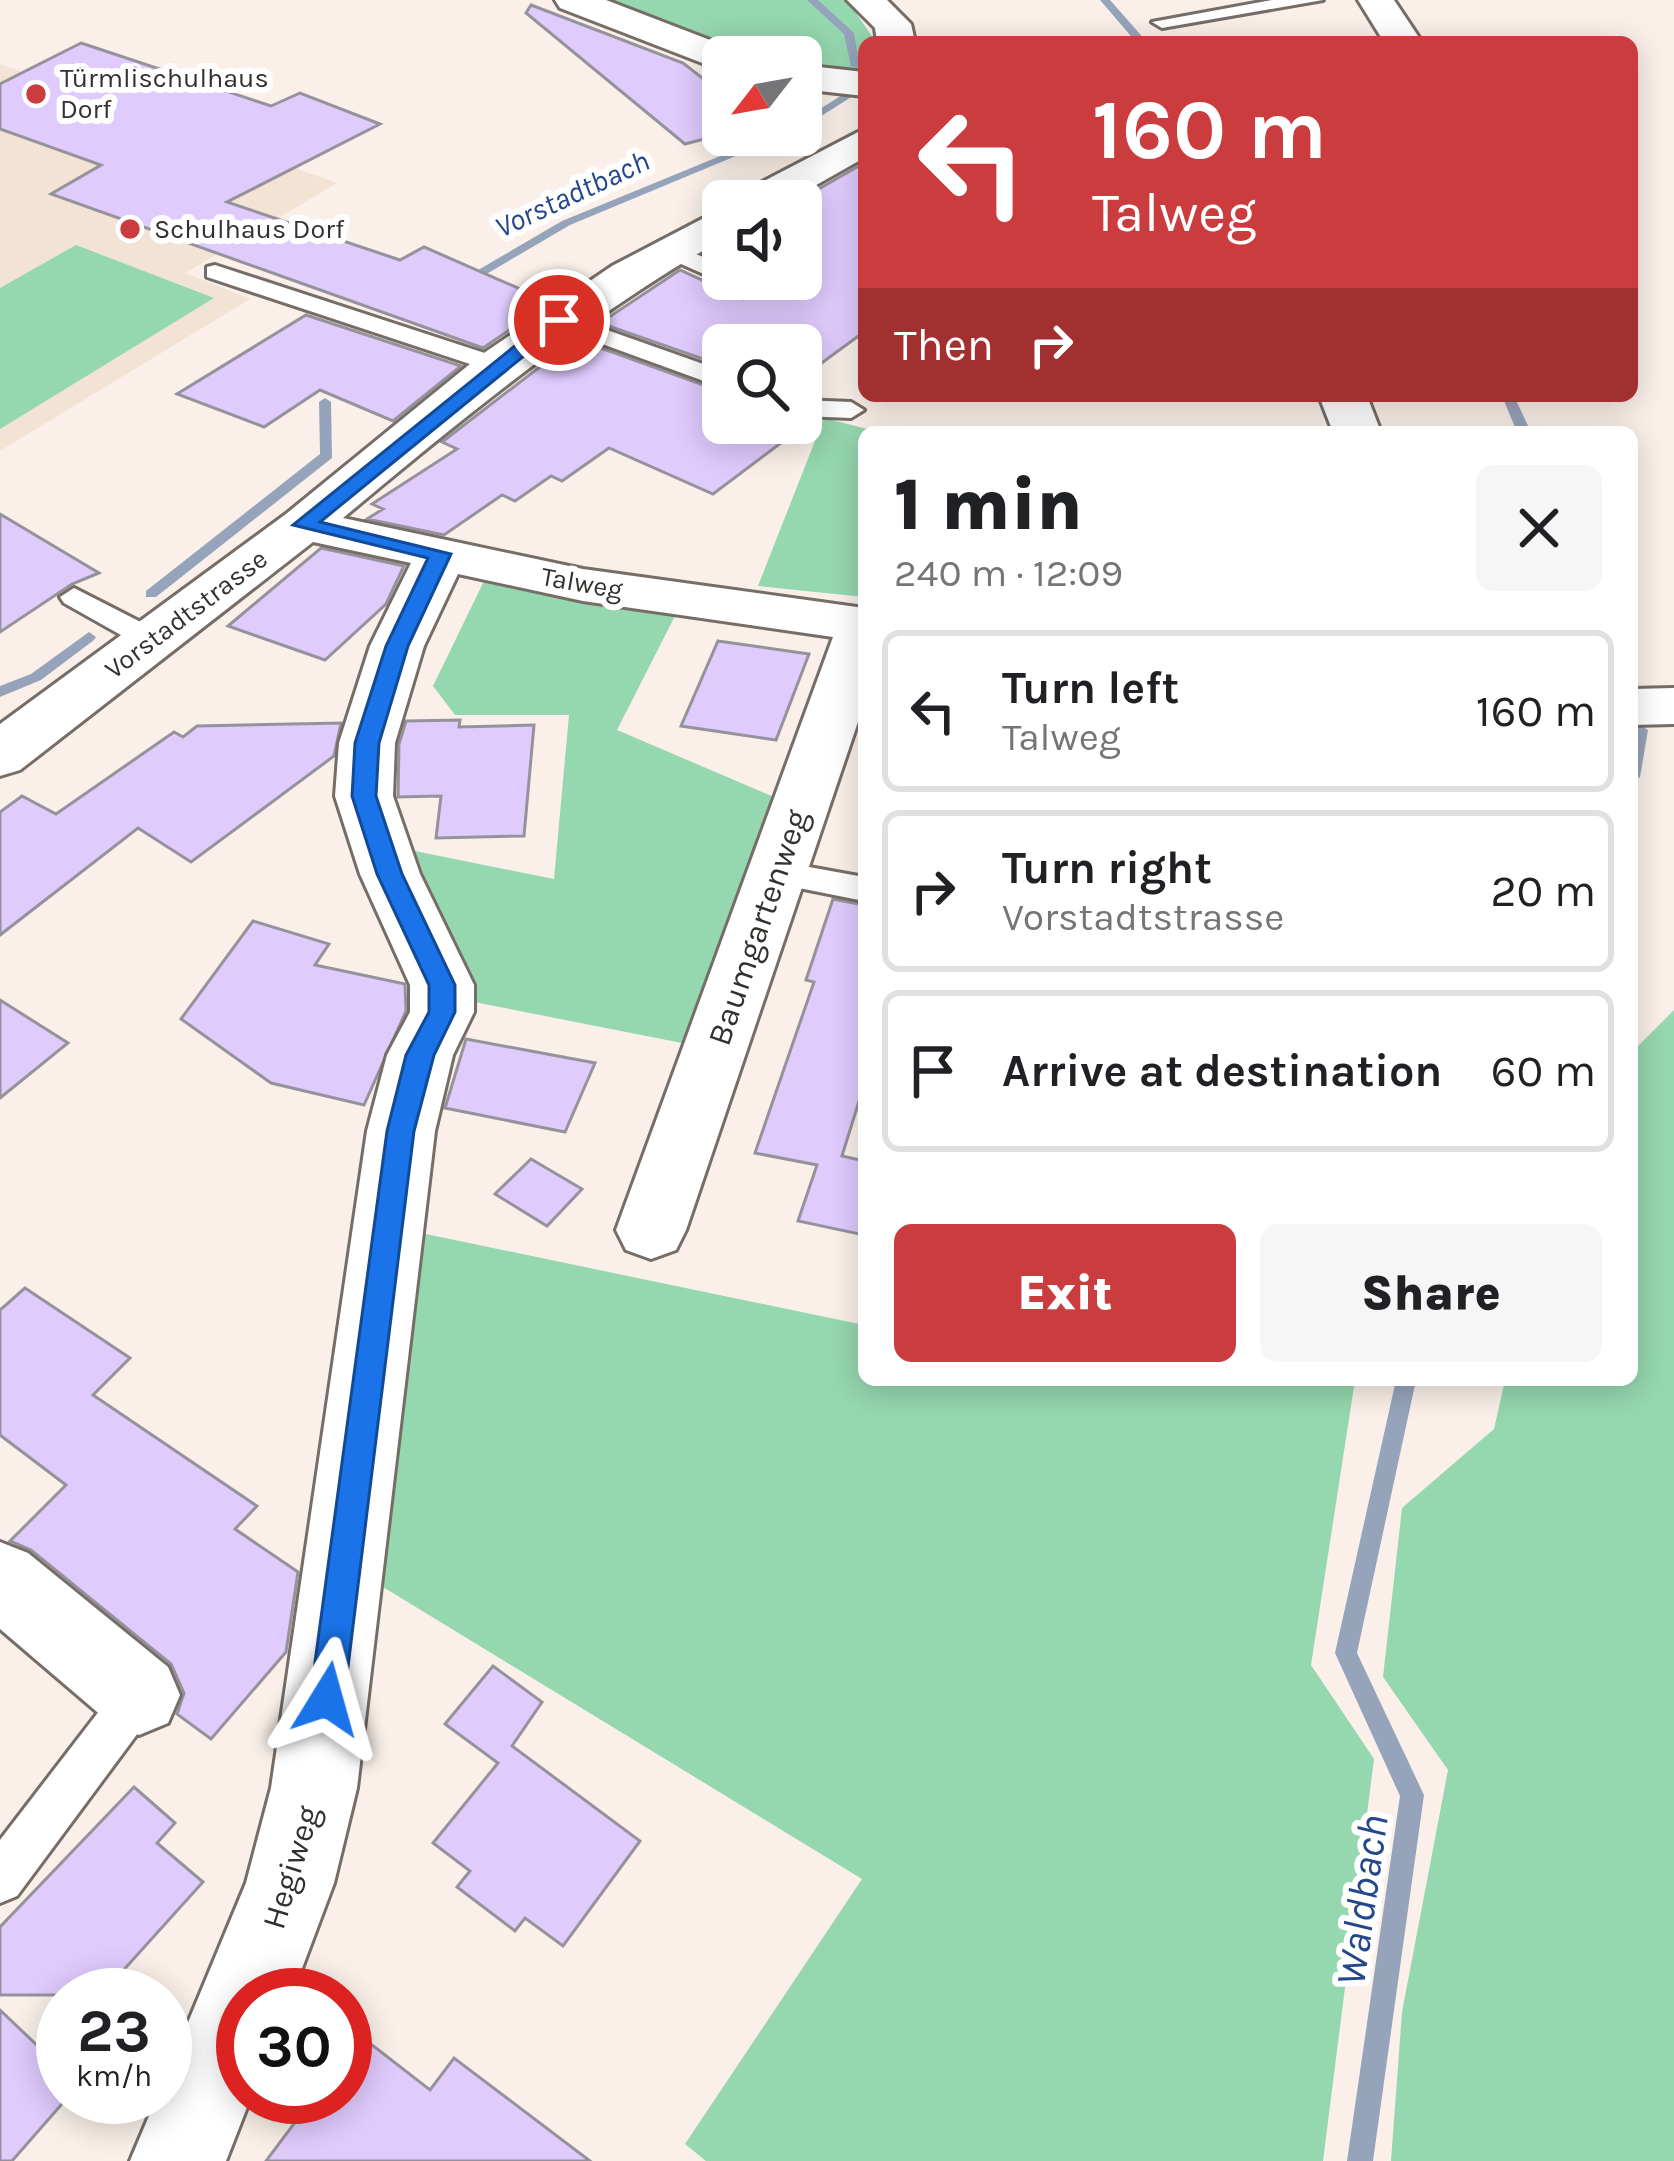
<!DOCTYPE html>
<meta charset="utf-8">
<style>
:root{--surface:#fff;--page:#f6f6f6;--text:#202124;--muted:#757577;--line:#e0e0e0;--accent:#cb3c3e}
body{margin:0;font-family:Karla,sans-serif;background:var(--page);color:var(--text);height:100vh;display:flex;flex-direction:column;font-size:45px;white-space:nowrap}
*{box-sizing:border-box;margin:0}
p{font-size:39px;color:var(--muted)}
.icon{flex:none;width:66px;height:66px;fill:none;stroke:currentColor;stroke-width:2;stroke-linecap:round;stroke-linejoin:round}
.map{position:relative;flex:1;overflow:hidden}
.sheet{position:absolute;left:858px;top:426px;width:780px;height:960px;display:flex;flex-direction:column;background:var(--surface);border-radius:18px;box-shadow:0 6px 30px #0003}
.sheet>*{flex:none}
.hud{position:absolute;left:858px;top:36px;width:780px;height:366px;border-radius:18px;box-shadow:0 6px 30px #0003;background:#cb3c3e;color:#fff;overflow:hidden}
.needle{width:78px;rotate:239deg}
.fabs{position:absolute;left:702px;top:36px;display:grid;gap:24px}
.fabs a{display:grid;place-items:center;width:120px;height:120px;border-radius:18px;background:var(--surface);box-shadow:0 6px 30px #0003;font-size:60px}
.speed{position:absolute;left:36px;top:1968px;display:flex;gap:24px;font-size:60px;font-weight:700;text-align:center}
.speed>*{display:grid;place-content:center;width:156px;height:156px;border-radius:50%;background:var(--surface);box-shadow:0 6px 30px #0003;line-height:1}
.speed small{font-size:30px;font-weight:400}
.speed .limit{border:18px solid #d22;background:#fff;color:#111}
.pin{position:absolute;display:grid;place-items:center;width:102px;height:102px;color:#fff;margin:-51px;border:6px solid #fff;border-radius:50%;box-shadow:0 3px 12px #0007}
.me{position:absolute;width:132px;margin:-66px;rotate:8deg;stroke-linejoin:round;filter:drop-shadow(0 0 9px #0008)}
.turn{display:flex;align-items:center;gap:42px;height:252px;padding:0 36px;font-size:54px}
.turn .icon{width:156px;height:156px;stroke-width:2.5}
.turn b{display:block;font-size:84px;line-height:102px}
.then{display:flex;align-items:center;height:114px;padding:0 36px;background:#0003;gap:24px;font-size:45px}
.round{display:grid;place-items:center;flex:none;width:126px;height:126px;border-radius:18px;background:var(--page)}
.headline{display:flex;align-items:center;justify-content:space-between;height:204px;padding:0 36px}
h1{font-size:72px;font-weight:800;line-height:90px}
.primary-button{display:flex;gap:24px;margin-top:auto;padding:24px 36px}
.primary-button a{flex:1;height:138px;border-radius:18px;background:var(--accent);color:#fff;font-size:48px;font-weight:800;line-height:138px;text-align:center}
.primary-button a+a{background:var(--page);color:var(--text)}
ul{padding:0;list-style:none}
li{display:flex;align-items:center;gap:36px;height:162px;margin:0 24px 18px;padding:0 12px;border:6px solid var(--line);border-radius:18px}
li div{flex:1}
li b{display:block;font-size:45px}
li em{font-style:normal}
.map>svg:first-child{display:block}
</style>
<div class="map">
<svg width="1674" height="2161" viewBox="0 0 1674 2161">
<rect width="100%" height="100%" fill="#faf0e9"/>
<!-- built -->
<path fill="#f3e3d5" d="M 0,64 L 337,183 L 185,273 L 250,299 L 0,451 Z"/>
<!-- green -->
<g fill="#95d7af">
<path d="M 603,0 L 847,0 L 876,42 L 864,42 L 864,75 L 801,69 L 801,57 C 730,57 668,26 603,0 Z"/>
<path d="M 76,245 L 214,298 L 0,429 L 0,288 Z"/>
<path d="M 824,418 L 879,432 L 864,432 L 864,597 L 758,586 Z"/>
<path d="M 485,579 L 676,614 L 617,730 L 781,800 L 687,1044 L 469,1001 L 405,849 L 554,879 L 569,715 L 455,715 L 433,686 Z"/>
<path d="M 1674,1010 L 1674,2161 L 1391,2161 L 1402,2012 L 1448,1770 L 1383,1677 L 1402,1508 L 1494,1429 L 1505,1380 L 1632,1380 L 1632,1052 Z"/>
<path d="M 387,1226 L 864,1325 L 864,1380 L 1355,1380 L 1311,1665 L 1374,1759 L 1323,2161 L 706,2161 L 685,2144 L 862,1879 L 347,1565 Z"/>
</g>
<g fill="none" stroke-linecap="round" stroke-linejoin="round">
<!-- stream -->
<g fill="#96a4bb" fill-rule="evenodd">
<path d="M 807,0 L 818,0 L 854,33 L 860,68 L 851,66 L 844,34 Z"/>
<path d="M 1100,0 L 1110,0 L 1147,42 L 1136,42 Z"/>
<path d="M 850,90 L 859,92 L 801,129 L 801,121 Z"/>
<path d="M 771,135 L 786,135 L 570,225 L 466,286 L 456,283 L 562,221 Z"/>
<path d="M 1502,396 L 1514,396 L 1531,432 L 1517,432 Z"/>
<path d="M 325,398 L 331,402 L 332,458 L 156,597 L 146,597 L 146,591 L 320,454 L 319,402 Z"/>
<path d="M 89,632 L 96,637 L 94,640 L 41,680 L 0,697 L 0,686 L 31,674 Z"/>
<path d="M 1640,725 L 1648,730 L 1640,777 L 1632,782 L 1632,732 L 1635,726 Z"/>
<path d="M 1396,1380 L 1416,1380 L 1357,1653 L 1424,1795 L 1373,2161 L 1347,2161 L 1400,1796 L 1335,1653 Z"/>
</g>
</g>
<!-- building -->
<g fill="#e0cbfd" stroke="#96929c" stroke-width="3">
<path d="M 531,5 L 683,63 L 723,94 L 723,134 L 685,144 L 526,13 Z"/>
<path d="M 81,43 L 271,106 L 300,93 L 380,124 L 227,202 L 400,260 L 424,247 L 550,302 L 483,348 L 51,194 L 101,165 L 0,129 L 0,84 Z"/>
<path d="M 864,163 L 864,332 L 801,378 L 801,345 L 723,345 L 723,366 L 600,323 L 680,270 L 743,299 L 772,279 L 807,276 L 803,198 Z"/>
<path d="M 306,315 L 461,366 L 393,421 L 320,390 L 264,427 L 177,394 Z"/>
<path d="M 576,339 L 723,392 L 723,423 L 810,421 L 713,494 L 609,448 L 562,481 L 551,476 L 515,501 L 502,495 L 444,535 L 367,519 L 383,509 L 372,504 L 457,449 L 442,442 Z"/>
<path d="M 0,514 L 99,573 L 72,584 L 0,632 Z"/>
<path d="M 321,548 L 404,566 L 386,604 L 325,660 L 228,626 Z"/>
<path d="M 718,641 L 809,654 L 776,740 L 681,726 Z"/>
<path d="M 460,720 L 459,727 L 534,725 L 524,836 L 436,838 L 441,796 L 398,797 L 399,744 L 406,721 Z"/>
<path d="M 341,723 L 334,756 L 191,862 L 138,828 L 0,935 L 0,812 L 22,796 L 56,814 L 174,732 L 183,737 L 197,726 Z"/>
<path d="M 833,899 L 864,905 L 864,1085 L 842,1156 L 864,1161 L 864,1235 L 798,1221 L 817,1165 L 755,1153 L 814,982 L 806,980 Z"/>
<path d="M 253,921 L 329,944 L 315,965 L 405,984 L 406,1011 L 364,1105 L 271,1083 L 181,1019 Z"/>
<path d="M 0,1000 L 68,1043 L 0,1098 Z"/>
<path d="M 466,1039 L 595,1063 L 565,1132 L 445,1108 Z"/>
<path d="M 531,1159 L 582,1189 L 547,1226 L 495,1194 Z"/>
<path d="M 25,1288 L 130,1358 L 93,1395 L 257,1506 L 235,1529 L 298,1572 L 286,1652 L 211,1739 L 177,1714 L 184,1693 L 171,1664 L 31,1550 L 10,1541 L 66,1485 L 0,1435 L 0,1310 Z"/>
<path d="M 493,1666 L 542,1702 L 512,1746 L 640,1841 L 563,1946 L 525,1918 L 515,1931 L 457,1887 L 470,1871 L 433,1843 L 498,1763 L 445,1724 Z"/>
<path d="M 134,1787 L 175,1823 L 157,1843 L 203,1882 L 101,1995 L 0,1995 L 0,1927 Z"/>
<path d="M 0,2010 L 63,2070 L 63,2097 L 68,2097 L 12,2161 L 0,2161 Z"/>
<path d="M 345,2024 L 430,2090 L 454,2058 L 590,2161 L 266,2161 L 314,2097 L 345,2097 Z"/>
</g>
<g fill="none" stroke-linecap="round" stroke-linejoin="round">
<defs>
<g id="service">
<path d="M 1272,0 L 1323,0 L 1162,28 L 1152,22 Z"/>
<path d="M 671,244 L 723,265 L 723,279 L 732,279 L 715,279 L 663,256 L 659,251 Z"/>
<path d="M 215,265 L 506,360 L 510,365 L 506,370 L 488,370 L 207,277 L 207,267 Z"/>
<path d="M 559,313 L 723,371 L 723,388 L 550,325 L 547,320 Z"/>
<path d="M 801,400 L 851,402 L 864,410 L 851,418 L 801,416 Z"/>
<path d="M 74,588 L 164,634 L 169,641 L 154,650 L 144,648 L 64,603 L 60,597 Z"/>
<path d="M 776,861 L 864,877 L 864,901 L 764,881 L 760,873 L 764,865 Z"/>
<path d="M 139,1673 L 155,1680 L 162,1695 L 155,1710 L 17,1896 L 0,1903 L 0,1840 L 123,1680 Z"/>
</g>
<g id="minor">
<path d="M 555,0 L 606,0 L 736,50 L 741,57 L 723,57 L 723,69 L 710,66 L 560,8 Z"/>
<path d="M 847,0 L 887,0 L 911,24 L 915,42 L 877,42 L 875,28 Z"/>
<path d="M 1358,0 L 1394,0 L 1422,42 L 1384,42 Z"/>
<path d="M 801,65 L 864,72 L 864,96 L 801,89 Z"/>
<path d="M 864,129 L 864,158 L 788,201 L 737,201 L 743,192 Z"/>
<path d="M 723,208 L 723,239 C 585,318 465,416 343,518 L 583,569 L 864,608 L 864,704 L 686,1230 L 676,1250 L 651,1259 L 626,1250 L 616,1230 L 833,637 L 583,601 L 458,574 L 424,646 L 395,743 L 393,796 L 420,874 L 474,985 L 474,1012 L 453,1055 L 435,1131 L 357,1788 L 334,1883 L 292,1995 L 243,1995 L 243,2097 L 251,2097 L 226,2161 L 130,2161 L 157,2097 L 165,2097 L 165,2078 L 246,1883 L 271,1788 L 367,1131 L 387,1055 L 410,1012 L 410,985 L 360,874 L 335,796 L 339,743 L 370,646 L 411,563 L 313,542 L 20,770 L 0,776 L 0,724 L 286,514 L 481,355 L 612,266 Z"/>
<path d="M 1319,396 L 1367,396 L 1381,432 L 1333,432 Z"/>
<path d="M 1674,688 L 1674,724 L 1632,725 L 1632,689 Z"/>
<path d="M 0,1542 L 28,1553 L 168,1667 L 180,1695 L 168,1723 L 139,1735 L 110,1723 L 0,1629 Z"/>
</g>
</defs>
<!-- service casing -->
<use href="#service" stroke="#766d67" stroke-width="6"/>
<!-- minor casing -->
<use href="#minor" stroke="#766d67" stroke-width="6"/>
<!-- service -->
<use href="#service" fill="#fff" fill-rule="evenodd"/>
<!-- minor -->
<use href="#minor" fill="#fff" fill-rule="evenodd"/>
</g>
<!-- route -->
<path fill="#1a73e8" stroke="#114b97" stroke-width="3" d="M 552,316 L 568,320 L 320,522 L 451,554 L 408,646 L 379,743 L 376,796 L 402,874 L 455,985 L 455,1012 L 434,1055 L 414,1131 L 344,1699 L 339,1710 L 327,1715 L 315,1710 L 310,1699 L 387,1131 L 406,1055 L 429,1012 L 429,985 L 377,874 L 352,796 L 355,743 L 386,646 L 428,558 L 293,525 Z"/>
<!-- markers -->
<g fill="#cb3c3e" stroke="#fff" stroke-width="4.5">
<circle cx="36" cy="94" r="12"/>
<circle cx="130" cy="229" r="12"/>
</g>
<g text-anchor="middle" stroke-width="12" stroke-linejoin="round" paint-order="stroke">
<!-- far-poi labels -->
<g font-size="27" fill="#34302d" stroke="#fff" text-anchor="start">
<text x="60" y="87">Türmlischulhaus<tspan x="60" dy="31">Dorf</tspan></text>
<text x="154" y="238">Schulhaus Dorf</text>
</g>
<!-- far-street labels -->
<g font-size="27" fill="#34302d" stroke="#fff">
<text transform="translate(582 583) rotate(10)" y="9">Talweg</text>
<text transform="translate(186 614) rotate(-37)" y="9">Vorstadtstrasse</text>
</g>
<!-- far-water labels -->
<g font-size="30" font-style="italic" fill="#23478a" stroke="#fff">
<text transform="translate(572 194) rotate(-25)" y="10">Vorstadtbach</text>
</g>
<!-- street labels -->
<g font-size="33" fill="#34302d" stroke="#fff">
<text transform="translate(757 927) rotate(-71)" y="12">Baumgartenweg</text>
<text transform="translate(290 1867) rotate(-73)" y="12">Hegiweg</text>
</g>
<!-- near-water labels -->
<g font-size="42" font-style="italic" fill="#23478a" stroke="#fff">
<text transform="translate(1361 1900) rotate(-82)" y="15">Waldbach</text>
</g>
</g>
</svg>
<div class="fabs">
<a><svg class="needle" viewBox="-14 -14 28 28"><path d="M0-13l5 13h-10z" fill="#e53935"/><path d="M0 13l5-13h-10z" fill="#757577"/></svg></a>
<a><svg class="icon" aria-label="sound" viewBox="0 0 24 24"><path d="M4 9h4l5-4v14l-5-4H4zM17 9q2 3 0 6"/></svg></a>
<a><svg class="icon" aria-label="search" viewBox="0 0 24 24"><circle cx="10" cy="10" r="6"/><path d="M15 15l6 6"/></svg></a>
</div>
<div class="speed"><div>23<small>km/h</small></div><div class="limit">30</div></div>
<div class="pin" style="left:559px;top:320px;background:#d93025"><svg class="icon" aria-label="arrive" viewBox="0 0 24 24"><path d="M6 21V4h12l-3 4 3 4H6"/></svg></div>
<svg class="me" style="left:327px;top:1699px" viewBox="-20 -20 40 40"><path d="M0-17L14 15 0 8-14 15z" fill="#1a73e8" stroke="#fff" stroke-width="4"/></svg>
<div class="hud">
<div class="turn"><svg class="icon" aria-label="left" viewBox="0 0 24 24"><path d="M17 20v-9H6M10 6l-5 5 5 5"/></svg><div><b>160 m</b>Talweg</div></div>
<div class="then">Then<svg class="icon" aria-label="right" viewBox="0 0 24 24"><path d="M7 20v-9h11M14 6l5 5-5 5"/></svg></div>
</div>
<section class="sheet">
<div class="headline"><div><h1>1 min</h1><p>240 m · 12:09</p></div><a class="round"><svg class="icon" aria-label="close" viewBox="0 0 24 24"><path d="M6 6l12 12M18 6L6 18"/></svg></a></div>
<ul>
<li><svg class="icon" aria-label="left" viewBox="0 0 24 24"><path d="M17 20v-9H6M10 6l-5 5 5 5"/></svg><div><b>Turn left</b><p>Talweg</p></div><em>160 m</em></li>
<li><svg class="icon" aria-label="right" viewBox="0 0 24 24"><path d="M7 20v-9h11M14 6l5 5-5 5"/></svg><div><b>Turn right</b><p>Vorstadtstrasse</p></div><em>20 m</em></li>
<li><svg class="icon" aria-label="arrive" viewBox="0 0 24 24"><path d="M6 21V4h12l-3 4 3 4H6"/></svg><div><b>Arrive at destination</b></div><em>60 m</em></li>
</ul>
<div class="primary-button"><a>Exit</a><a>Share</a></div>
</section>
</div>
